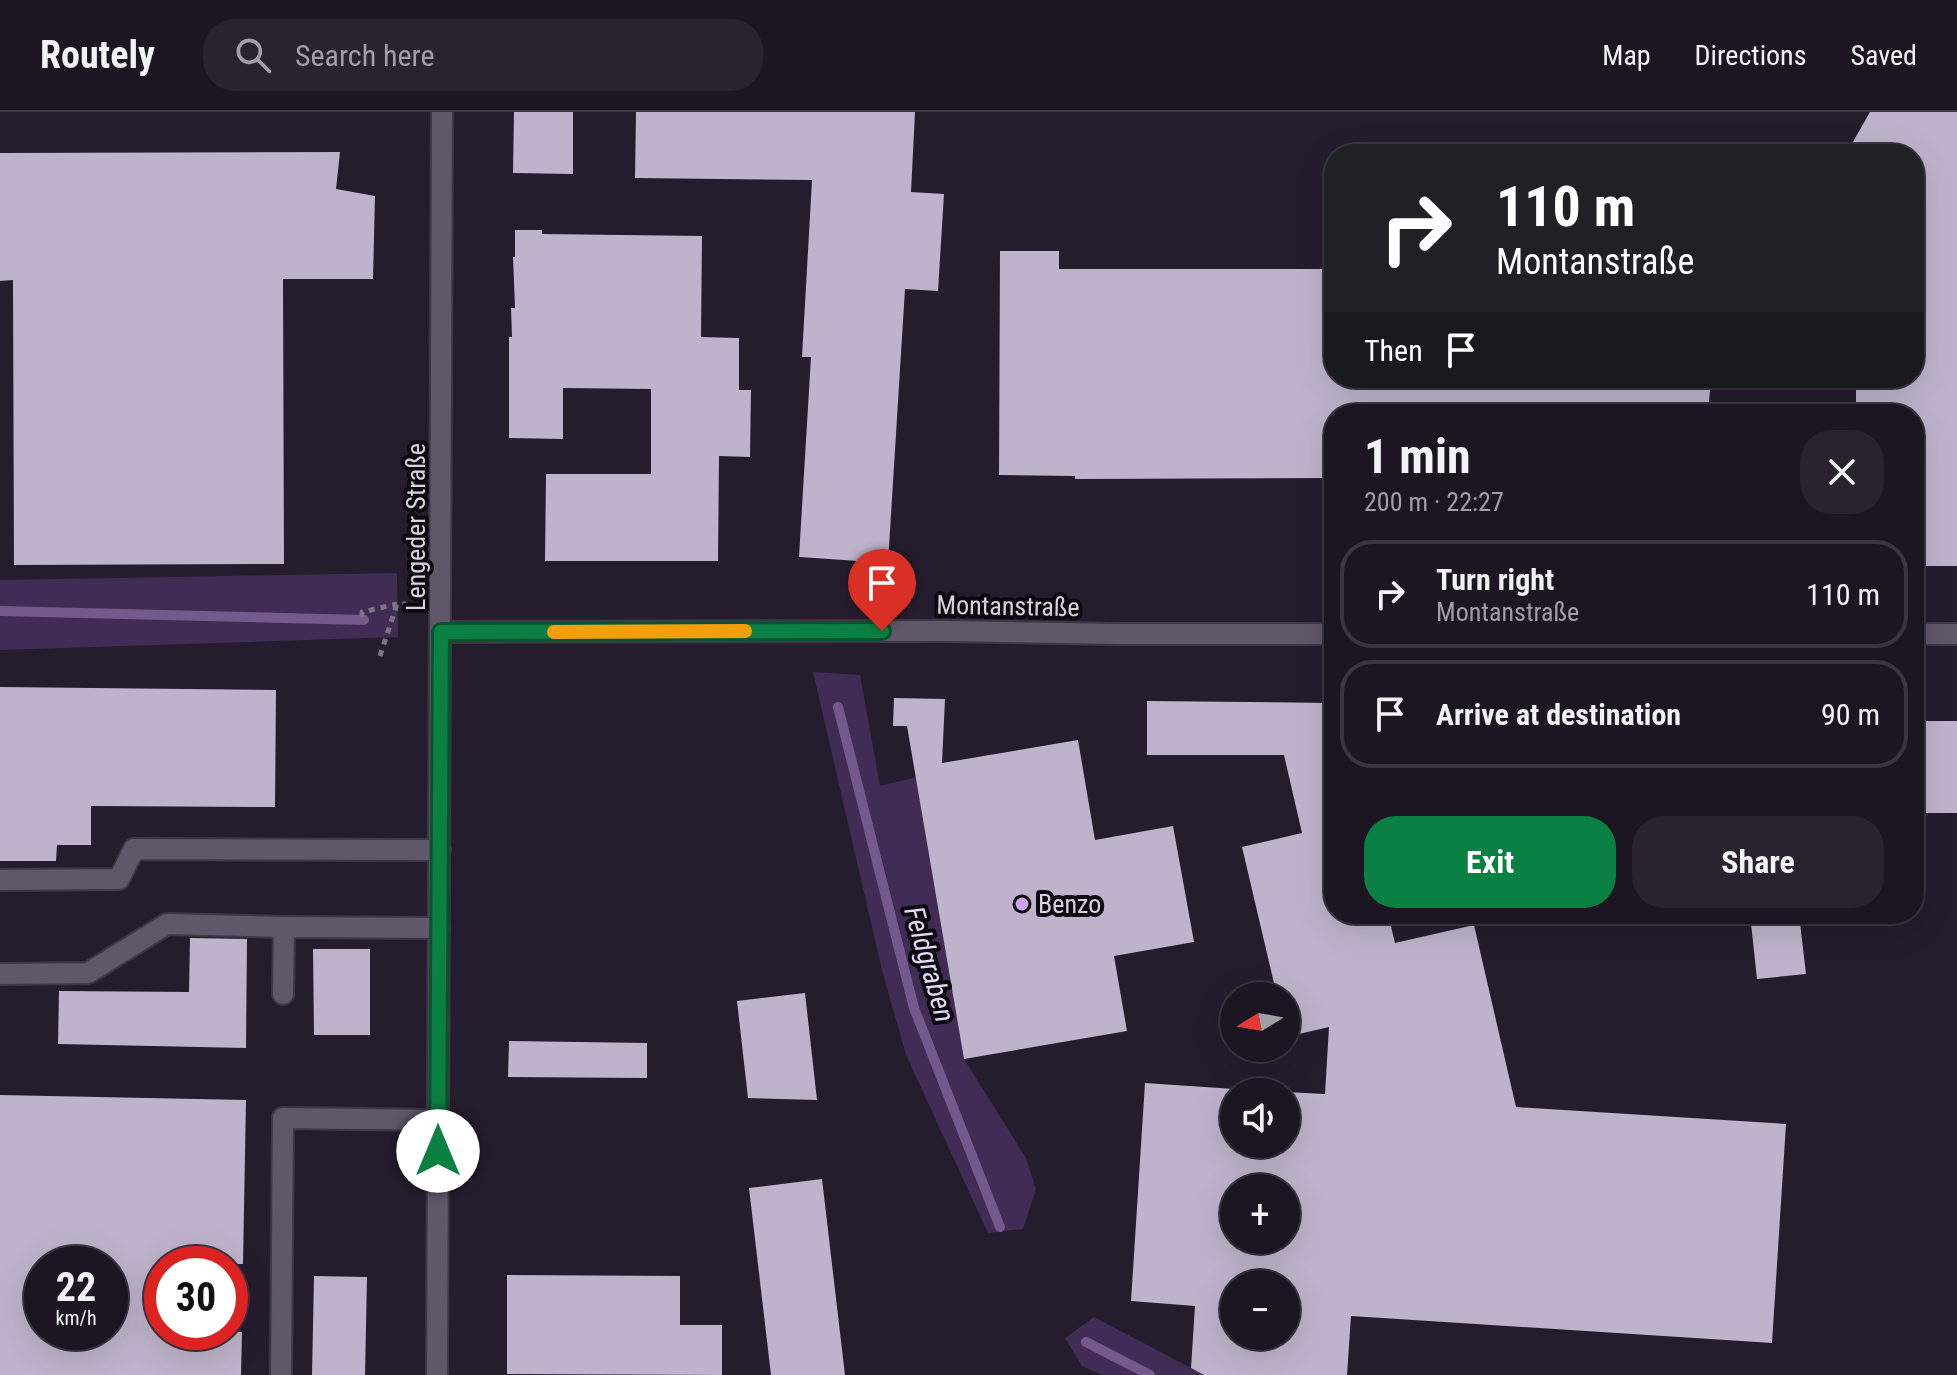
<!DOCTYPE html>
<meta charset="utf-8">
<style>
:root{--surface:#1c1622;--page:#29232f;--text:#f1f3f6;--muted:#a09fa5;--line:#3a3540;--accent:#0b8043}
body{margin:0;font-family:"Roboto Condensed",sans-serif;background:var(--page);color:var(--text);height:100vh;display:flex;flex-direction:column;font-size:30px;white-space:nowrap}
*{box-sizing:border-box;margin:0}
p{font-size:26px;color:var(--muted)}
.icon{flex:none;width:44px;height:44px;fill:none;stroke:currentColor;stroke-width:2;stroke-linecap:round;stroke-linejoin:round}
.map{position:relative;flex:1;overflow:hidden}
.details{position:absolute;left:1324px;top:292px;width:600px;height:520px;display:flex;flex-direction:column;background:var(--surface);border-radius:32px;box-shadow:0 8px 32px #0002,0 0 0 2px var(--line)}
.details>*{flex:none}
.banner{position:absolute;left:1324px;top:32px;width:600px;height:244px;border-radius:32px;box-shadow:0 8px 32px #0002,0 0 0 2px var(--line);background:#202124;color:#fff;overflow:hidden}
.needle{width:52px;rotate:259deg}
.buttons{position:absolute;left:1220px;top:870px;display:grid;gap:16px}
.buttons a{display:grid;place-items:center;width:80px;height:80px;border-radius:50%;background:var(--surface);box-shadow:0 8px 32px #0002,0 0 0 2px var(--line);font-size:40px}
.speed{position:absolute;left:24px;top:1134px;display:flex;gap:16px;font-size:40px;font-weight:700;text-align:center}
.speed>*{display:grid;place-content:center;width:104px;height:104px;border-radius:50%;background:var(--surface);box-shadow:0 8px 32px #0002,0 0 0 2px var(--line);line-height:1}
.speed small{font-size:20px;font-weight:400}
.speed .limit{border:12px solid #d22;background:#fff;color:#111}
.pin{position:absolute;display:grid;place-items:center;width:68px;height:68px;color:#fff;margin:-82px -34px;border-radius:50% 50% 50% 0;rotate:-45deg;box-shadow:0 0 8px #0007}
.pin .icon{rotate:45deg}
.me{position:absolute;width:88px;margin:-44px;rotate:0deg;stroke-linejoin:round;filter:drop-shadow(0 0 6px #0008)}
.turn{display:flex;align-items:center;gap:28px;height:168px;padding:0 40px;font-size:36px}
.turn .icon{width:104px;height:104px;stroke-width:2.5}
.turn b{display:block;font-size:56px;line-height:68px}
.then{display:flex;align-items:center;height:76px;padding:0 40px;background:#0003;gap:16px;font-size:30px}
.round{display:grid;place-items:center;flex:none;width:84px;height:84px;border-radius:32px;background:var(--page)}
.summary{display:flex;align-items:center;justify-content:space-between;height:136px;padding:0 40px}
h1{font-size:48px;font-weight:700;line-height:60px}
.cta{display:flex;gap:16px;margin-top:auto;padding:16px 40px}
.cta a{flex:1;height:92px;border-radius:32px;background:var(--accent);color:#fff;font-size:32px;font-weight:700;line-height:92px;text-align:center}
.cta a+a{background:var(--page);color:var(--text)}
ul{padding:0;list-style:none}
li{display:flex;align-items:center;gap:24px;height:108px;margin:0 16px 12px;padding:0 24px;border:4px solid var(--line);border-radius:32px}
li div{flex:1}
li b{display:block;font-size:30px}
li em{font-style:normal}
header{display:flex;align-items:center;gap:48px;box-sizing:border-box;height:112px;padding:0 40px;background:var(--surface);border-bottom:2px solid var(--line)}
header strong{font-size:38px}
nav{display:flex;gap:44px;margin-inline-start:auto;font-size:28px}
.search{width:560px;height:72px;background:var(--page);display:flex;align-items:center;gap:20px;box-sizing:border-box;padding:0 28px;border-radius:32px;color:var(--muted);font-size:30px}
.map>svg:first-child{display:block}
</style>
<header>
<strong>Routely</strong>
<div class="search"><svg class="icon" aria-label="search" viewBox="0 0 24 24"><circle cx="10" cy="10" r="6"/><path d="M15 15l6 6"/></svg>Search here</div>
<nav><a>Map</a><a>Directions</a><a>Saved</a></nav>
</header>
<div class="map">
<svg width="1957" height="1263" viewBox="0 0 1957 1263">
<rect width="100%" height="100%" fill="#251d2e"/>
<!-- green -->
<g fill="#412c55">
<path d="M 397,461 L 398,525 L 0,538 L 0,468 Z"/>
<path d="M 813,560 L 860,563 L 880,674 L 917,665 L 964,947 L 1026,1046 L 1036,1077 L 1023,1117 L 988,1121 L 906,943 L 882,858 Z"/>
<path d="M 1094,1205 L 1191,1256 L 1204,1263 L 1102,1263 L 1082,1254 L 1065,1226 Z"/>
</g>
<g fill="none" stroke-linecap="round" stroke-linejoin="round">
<!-- stream -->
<g stroke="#73598c" stroke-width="10">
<path d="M 0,499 L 364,508"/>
<path d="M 838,595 L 914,896 L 1000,1115"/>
<path d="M 1086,1230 L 1150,1263"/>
</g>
</g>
<!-- building -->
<g fill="#beb3ca" fill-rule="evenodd">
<path d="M 514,0 L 573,0 L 573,62 L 513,61 Z"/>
<path d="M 636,0 L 915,0 L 911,80 L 944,82 L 938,179 L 905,177 L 888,451 L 799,445 L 811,245 L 802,245 L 812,68 L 635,66 Z"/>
<path d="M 1870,0 L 1957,0 L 1957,454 L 1914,454 L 1914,302 L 1856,302 L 1856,266 L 1914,266 L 1914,42 L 1846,42 Z"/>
<path d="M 340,40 L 336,77 L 375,84 L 373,167 L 283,167 L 284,452 L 14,453 L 13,168 L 0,169 L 0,41 Z"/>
<path d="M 515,118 L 542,118 L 542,122 L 702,124 L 701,225 L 739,226 L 739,278 L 751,278 L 750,345 L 719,344 L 718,449 L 545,449 L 546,362 L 651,362 L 651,277 L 563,276 L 563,327 L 509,326 L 509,225 L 512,225 L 511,196 L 515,196 L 513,145 L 515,145 Z"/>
<path d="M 1000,139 L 1059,139 L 1059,157 L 1334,157 L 1334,266 L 1711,266 L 1708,302 L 1334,302 L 1334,366 L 1075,367 L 1075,364 L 999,363 Z"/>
<path d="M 0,575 L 276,578 L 275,695 L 91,694 L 91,733 L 57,733 L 56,749 L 0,749 Z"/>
<path d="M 894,586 L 945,587 L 942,651 L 1078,628 L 1095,728 L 1173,714 L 1194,830 L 1114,844 L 1127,919 L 964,947 L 907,614 L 893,614 Z"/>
<path d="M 1147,589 L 1334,591 L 1334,802 L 1388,802 L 1395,831 L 1474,813 L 1516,995 L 1786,1012 L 1772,1231 L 1351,1204 L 1347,1263 L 1204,1263 L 1191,1256 L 1195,1194 L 1131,1189 L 1145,971 L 1234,977 L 1234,1032 L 1286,1032 L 1286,980 L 1325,982 L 1329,915 L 1286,925 L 1286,884 L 1277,884 L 1242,735 L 1302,721 L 1284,643 L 1147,643 ZM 1234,1076 L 1286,1076 L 1286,1128 L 1234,1128 ZM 1234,1172 L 1286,1172 L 1286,1224 L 1234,1224 Z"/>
<rect x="1914" y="609" width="43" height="92"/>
<path d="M 1750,802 L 1799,802 L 1806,862 L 1757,867 Z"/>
<path d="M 190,826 L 247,827 L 246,936 L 58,932 L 59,879 L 189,880 Z"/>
<path d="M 313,837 L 370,837 L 370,923 L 314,923 Z"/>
<path d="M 805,881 L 817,988 L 748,986 L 737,889 Z"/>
<path d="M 509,929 L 647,931 L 647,966 L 508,965 Z"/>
<path d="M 0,983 L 246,988 L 243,1152 L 162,1152 L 162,1220 L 242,1220 L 241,1263 L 0,1263 ZM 42,1152 L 110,1152 L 110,1220 L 42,1220 Z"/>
<path d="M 822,1067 L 845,1263 L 771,1263 L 749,1076 Z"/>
<path d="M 507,1163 L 680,1164 L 680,1213 L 722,1213 L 722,1263 L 507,1262 Z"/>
<path d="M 314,1164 L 367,1165 L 365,1263 L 312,1263 Z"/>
</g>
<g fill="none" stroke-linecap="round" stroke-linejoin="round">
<defs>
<g id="minor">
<path d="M 441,520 L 945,519 L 1117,522 L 1334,522"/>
<path d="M 1914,522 L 1957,522"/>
<path d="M 0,768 L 119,767 L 134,737 L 440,738"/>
<path d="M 0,862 L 88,861 L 167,812 L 284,815"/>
<path d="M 283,882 L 284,815 L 439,816"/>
<path d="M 281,1263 L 283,1006 L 438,1008"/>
<path d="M 437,1263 L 442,0"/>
</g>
</defs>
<!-- minor casing -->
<use href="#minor" stroke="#3e3846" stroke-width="24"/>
<!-- path -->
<g stroke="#7b7583" stroke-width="5" stroke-dasharray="6 6" stroke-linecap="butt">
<path d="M 362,505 L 362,500 L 397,492"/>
<path d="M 380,544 L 397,492 L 406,492"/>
</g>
<!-- minor -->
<use href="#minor" stroke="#60576a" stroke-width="20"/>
</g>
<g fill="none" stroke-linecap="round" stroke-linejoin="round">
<defs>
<path id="route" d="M 438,1039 L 441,520 L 882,519"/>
</defs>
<!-- route casing -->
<use href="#route" stroke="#07532c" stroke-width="20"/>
<!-- route -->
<use href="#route" stroke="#0b8043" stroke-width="14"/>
<!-- slow -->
<path stroke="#f59e0b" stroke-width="14" d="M 554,520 L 745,519"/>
</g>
<!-- markers -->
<circle fill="#c9a5ee" stroke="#0c0910" stroke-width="3" cx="1022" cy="792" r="8"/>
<g text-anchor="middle" stroke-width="8" stroke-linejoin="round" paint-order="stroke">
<!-- street labels -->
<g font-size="26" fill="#d7d2dd" stroke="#0c0910">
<text transform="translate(416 415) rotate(-90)" y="9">Lengeder Straße</text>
<text transform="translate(1008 494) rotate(1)" y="9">Montanstraße</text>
</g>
<!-- poi labels -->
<g font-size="26" fill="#d7d2dd" stroke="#0c0910" text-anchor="start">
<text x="1038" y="801">Benzo</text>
</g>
<!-- water labels -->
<g font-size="28" font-style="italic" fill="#e7d8f8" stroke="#0c0910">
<text transform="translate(930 852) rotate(74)" y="10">Feldgraben</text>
</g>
</g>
</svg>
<div class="buttons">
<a><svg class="needle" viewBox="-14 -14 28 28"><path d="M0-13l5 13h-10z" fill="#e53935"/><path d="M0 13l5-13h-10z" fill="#a09fa5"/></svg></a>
<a><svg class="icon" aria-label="sound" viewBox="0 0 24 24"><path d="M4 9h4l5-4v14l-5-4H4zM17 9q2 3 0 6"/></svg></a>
<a>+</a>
<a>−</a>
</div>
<div class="speed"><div>22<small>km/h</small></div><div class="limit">30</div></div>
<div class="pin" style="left:882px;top:519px;background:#d93025"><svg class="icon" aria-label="arrive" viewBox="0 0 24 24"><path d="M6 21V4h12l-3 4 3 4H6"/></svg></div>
<svg class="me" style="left:438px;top:1039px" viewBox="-20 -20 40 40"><circle r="19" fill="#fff"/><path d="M0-13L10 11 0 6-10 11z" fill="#0b8043"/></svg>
<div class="banner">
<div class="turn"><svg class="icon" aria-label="right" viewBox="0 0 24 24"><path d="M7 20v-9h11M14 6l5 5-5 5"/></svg><div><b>110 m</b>Montanstraße</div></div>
<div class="then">Then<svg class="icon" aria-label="arrive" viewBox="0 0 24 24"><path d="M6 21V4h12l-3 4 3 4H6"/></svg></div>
</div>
<section class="details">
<div class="summary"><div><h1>1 min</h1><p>200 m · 22:27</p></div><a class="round"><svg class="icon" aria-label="close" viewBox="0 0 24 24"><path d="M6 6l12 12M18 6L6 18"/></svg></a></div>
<ul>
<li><svg class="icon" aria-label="right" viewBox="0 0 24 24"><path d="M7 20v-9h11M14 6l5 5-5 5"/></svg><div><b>Turn right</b><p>Montanstraße</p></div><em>110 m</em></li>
<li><svg class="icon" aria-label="arrive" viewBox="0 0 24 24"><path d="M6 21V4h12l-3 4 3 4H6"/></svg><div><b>Arrive at destination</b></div><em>90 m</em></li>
</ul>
<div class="cta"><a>Exit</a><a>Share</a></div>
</section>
</div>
